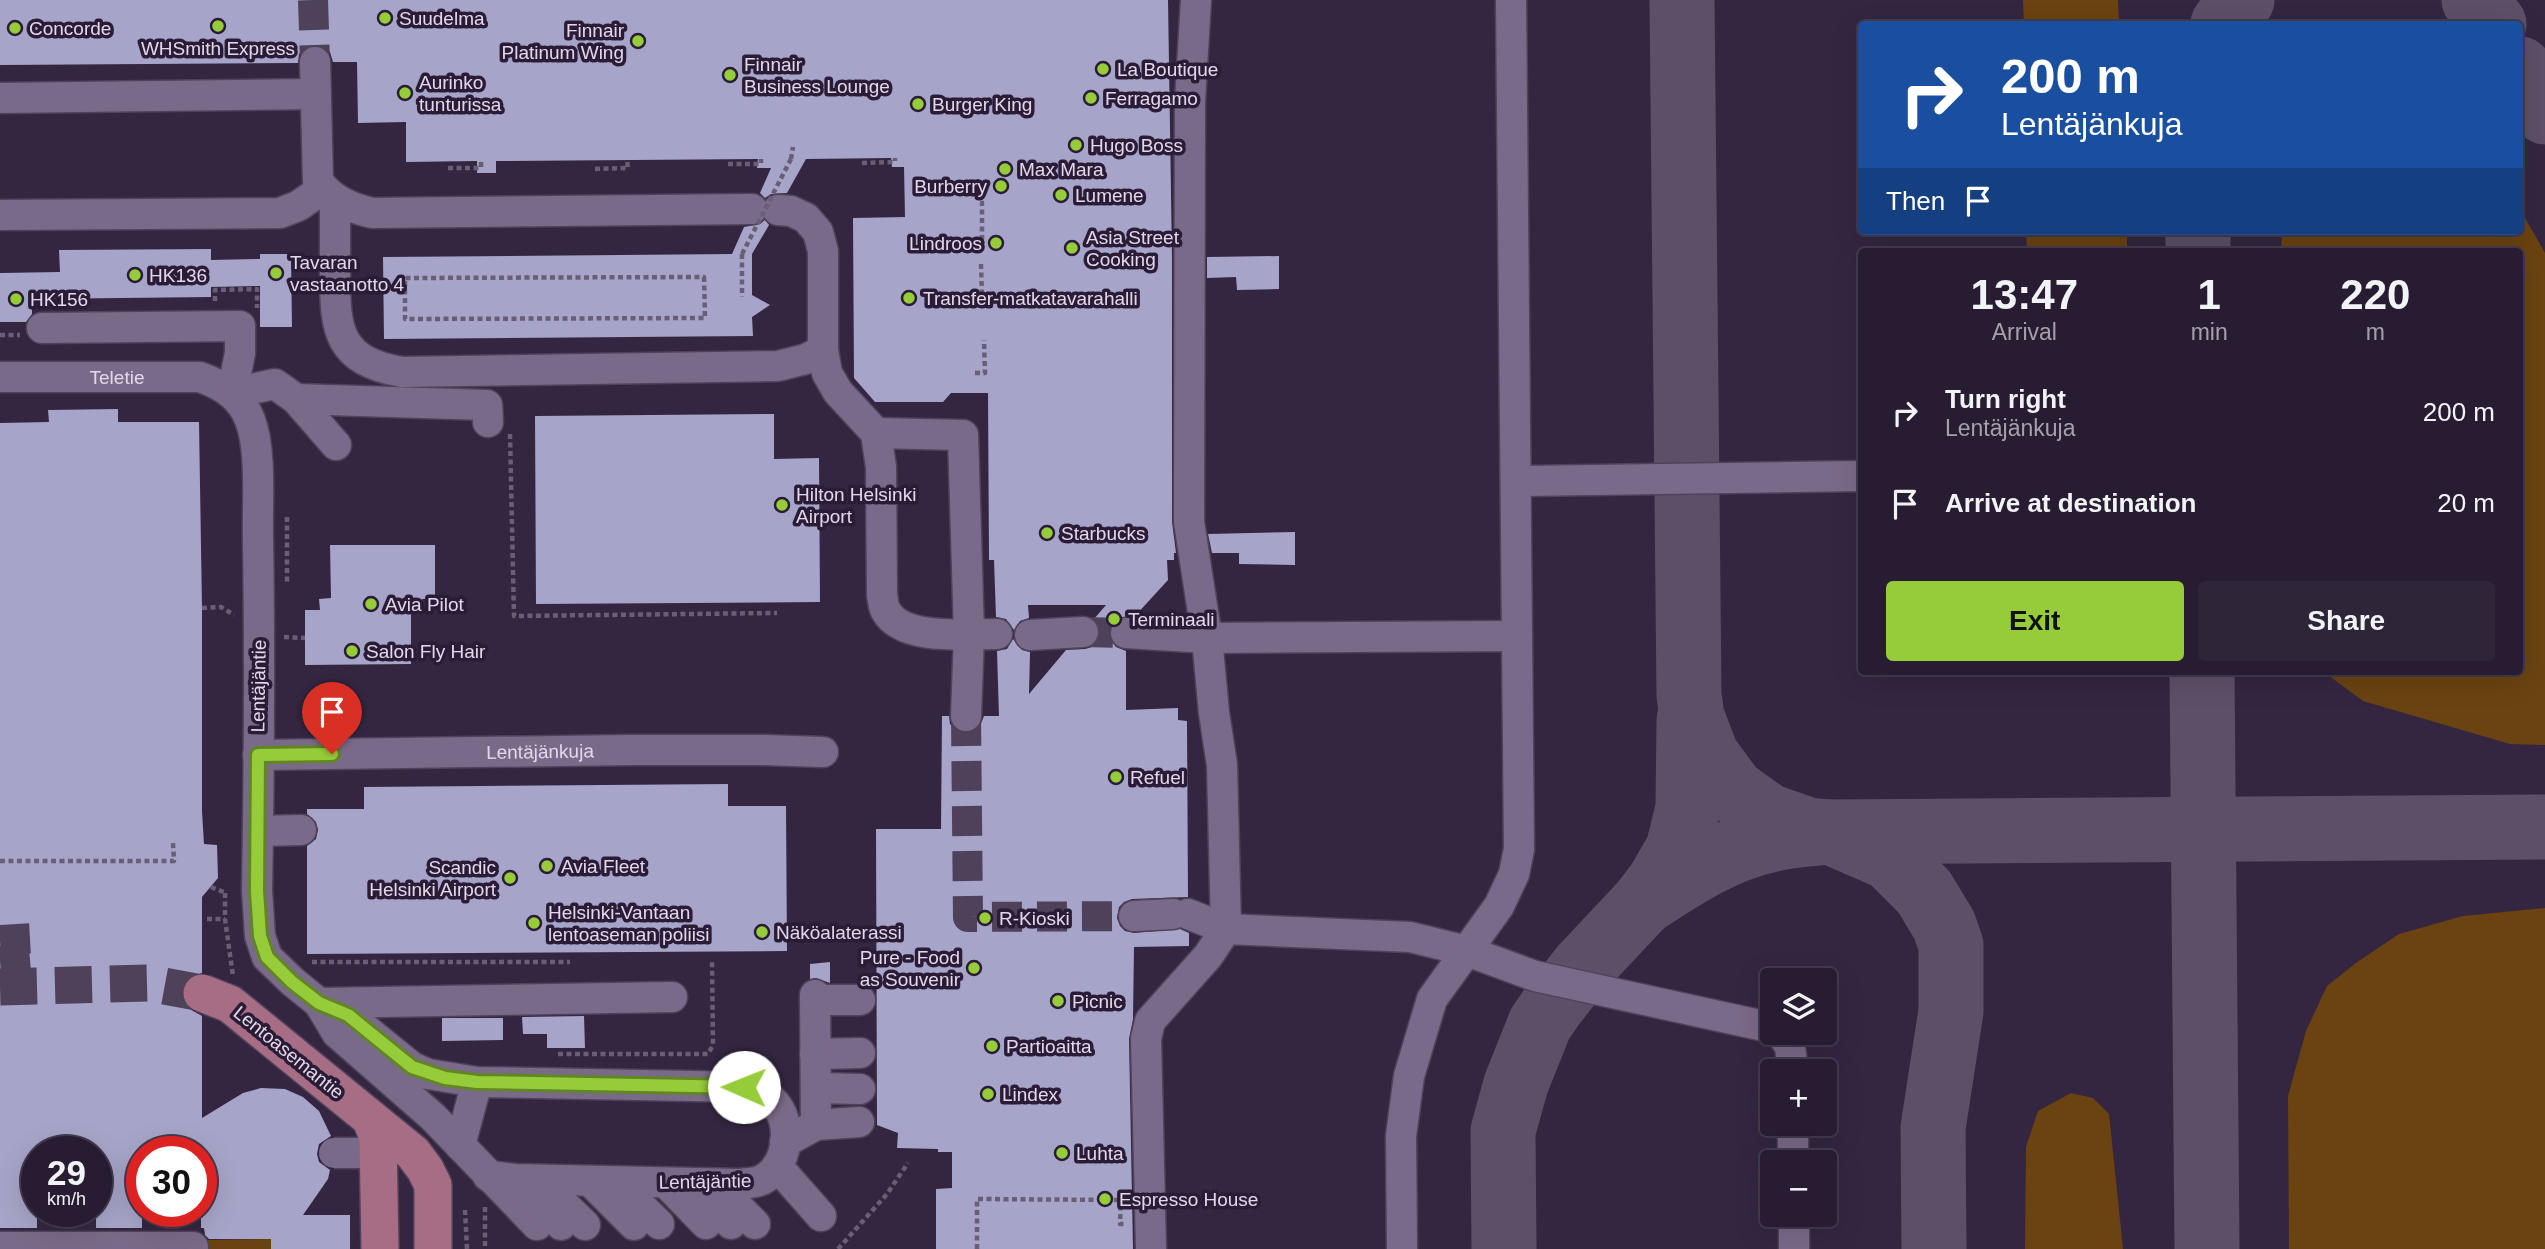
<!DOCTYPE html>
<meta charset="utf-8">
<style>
:root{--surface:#271c31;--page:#2f2539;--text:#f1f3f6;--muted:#a4a1ab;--line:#433a4d;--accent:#96cc39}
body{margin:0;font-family:Helvetica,sans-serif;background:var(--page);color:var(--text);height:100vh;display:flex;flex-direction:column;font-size:26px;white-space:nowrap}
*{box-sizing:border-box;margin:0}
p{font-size:23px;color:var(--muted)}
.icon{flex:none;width:38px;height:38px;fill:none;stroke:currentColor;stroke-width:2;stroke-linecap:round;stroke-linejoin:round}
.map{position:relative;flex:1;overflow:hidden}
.drawer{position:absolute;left:1858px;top:248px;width:665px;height:427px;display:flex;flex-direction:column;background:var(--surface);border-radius:7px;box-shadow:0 7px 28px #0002,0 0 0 2px var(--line)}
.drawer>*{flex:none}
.top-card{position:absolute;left:1858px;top:21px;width:665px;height:214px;border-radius:7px;box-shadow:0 7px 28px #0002,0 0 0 2px var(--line);background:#1a4fa0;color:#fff;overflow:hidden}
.fabs{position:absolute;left:1760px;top:968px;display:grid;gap:14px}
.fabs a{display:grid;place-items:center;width:77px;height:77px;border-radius:7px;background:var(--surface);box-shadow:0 7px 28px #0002,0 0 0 2px var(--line);font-size:35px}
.speed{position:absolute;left:21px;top:1136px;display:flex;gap:14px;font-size:35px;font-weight:700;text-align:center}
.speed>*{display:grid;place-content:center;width:91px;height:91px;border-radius:50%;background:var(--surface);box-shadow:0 7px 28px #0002,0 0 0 2px var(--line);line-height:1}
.speed small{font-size:18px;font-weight:400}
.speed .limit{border:10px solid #d22;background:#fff;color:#111}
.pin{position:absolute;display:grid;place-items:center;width:60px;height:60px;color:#fff;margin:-72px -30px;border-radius:50% 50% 50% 0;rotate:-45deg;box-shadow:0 0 7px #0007}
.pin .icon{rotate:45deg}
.me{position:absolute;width:77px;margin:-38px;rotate:271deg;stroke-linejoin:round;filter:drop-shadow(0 0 5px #0008)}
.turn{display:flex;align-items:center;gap:24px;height:147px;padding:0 28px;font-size:32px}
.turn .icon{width:91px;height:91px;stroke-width:2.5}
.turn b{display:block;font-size:49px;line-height:60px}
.then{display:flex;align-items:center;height:66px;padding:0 28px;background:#0003;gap:14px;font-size:26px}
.eta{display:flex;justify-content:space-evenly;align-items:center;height:119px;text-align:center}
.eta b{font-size:42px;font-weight:600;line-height:49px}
.primary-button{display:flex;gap:14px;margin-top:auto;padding:14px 28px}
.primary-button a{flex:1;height:80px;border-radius:7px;background:var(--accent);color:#111;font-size:28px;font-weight:600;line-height:80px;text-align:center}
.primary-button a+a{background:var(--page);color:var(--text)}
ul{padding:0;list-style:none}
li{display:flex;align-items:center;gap:21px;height:91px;padding:0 28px}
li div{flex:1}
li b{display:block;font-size:26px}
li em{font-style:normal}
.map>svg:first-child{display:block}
</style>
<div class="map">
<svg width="2545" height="1249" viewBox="0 0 2545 1249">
<rect width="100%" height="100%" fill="#342641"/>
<!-- green -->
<g fill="#6a4311">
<path d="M 2023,0 L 2118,0 L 2119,24 L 2024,24 Z"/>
<path d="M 2520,209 L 2545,253 L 2545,745 L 2510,744 L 2363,701 L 2332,678 L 2327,672 L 2520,672 L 2520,252 L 2281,252 L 2282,231 L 2520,231 Z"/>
<path d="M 2026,231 L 2127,231 L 2127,252 L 2027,252 Z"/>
<path d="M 2545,908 L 2545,1249 L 2289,1249 L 2288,1096 L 2306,1031 L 2327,986 L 2356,963 L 2399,934 L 2463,916 Z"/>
<path d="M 2071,1093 L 2093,1098 L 2109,1114 L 2123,1249 L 2025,1249 L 2026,1147 L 2038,1111 Z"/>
<path d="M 271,1239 L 271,1249 L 205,1249 L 205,1240 Z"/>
</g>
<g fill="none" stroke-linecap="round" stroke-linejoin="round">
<!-- taxiway -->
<g stroke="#5c5068" stroke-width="65">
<path d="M 1682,0 L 1689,695 L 1692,717 L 1707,756 L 1733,791 L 1768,816 L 1808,830 L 1830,832 L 1890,858 L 1924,892 L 1944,925 L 1951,945 L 1951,1011 L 1933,1128 L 1934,1249"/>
<path d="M 2474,0 L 2494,24"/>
<path d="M 2223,24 L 2242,0"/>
<path d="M 2520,69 L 2545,112"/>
<path d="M 2198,231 L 2198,252"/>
<path d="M 2202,672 L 2207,1249"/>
<path d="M 1643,903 C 1683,877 1723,850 1770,840 C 1789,835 1810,834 1830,832 L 2545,827"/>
<path d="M 1504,1249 L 1503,1131 L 1516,1084 L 1540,1024 L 1553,1005 L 1582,968 L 1643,903 L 1659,882 L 1678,849 L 1688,808 L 1689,720"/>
</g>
</g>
<!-- building -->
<g fill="#a6a4c8">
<path d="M 0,0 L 1168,0 L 1172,257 L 1172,522 L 1176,553 L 1174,553 L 1174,560 L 1167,560 L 1168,580 L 1135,616 L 1118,618 L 1111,624 L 1109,633 L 1110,640 L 1116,647 L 1126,651 L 1126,710 L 1178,708 L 1178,720 L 1187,721 L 1188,897 L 1132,899 L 1124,902 L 1119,907 L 1117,918 L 1120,926 L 1125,931 L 1134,933 L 1180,929 L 1189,933 L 1189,946 L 1134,947 L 1133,1019 L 1129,1039 L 1133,1249 L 936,1249 L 936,1189 L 952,1188 L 952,1152 L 938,1152 L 938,1149 L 897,1148 L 898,1133 L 877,1125 L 876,829 L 941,829 L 942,716 L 949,716 L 950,724 L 956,730 L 966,733 L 974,732 L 980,726 L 984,716 L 999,716 L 997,651 L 1007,649 L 1013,639 L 1022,650 L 1030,652 L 1029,694 L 1066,650 L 1085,649 L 1092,647 L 1098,640 L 1100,630 L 1094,619 L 1106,605 L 1028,605 L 1029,618 L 1020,621 L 1014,630 L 1006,619 L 996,617 L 994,560 L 989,560 L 988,393 L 951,393 L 943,402 L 875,402 L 854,378 L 853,218 L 905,217 L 904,167 L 892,167 L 891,158 L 806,159 L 787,193 L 771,194 L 765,198 L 760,193 L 771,168 L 757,168 L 758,159 L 496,161 L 496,173 L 477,173 L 477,161 L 406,162 L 406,122 L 358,123 L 357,62 L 333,62 L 330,52 L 323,46 L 314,45 L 305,47 L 299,54 L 298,63 L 0,65 Z"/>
<path d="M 765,220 L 769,225 L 752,254 L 752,295 L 770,305 L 752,317 L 753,336 L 384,339 L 383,257 L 732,254 L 744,227 L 760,224 Z"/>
<path d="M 211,249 L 211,260 L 260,259 L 260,254 L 291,254 L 292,327 L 260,327 L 260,286 L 211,287 L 211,297 L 32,299 L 32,314 L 26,322 L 0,322 L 0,273 L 60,272 L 59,250 Z"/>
<path d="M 1279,256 L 1279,289 L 1237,290 L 1236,277 L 1207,278 L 1207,257 Z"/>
<path d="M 118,409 L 118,422 L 199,422 L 202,608 L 202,811 L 204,844 L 217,845 L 218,878 L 202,897 L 202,973 L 188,977 L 183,985 L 181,995 L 186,1007 L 202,1016 L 202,1118 L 243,1093 L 261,1088 L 285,1089 L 303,1097 L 319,1111 L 331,1136 L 319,1144 L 317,1154 L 319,1162 L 330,1170 L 328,1179 L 303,1215 L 350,1215 L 350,1249 L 271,1249 L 271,1239 L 209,1239 L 205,1235 L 204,1228 L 201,1228 L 201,1152 L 142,1152 L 142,1228 L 96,1228 L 96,1152 L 37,1152 L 37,1228 L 0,1228 L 0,423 L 49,422 L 48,410 Z"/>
<path d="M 774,414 L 774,459 L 819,458 L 820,602 L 536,604 L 535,416 Z"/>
<path d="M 1295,532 L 1295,565 L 1239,564 L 1239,553 L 1212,553 L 1208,534 Z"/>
<path d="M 330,545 L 435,545 L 435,599 L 422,599 L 423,611 L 411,611 L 411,664 L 305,665 L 305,610 L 320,610 L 319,599 L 331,598 Z"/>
<path d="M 728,784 L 728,806 L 786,806 L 787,951 L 307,954 L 307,846 L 316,839 L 318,830 L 316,822 L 307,814 L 307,809 L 364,809 L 364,787 Z"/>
<path d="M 830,962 L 830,983 L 816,978 L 810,979 L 810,964 Z"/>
<path d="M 584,1016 L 585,1048 L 547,1048 L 547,1034 L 523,1034 L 522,1017 Z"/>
<path d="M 442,1018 L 503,1018 L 503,1040 L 442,1041 Z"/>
</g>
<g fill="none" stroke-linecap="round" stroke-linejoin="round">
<!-- minor-tunnel -->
<g stroke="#4e415a" stroke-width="30" stroke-dasharray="30 15" stroke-linecap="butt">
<path d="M 313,0 L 315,62"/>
<path d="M 1083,632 L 1126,633"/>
<path d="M 966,716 L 968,917 L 1134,916"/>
<path d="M 0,940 L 35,938"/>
<path d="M 0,961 L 36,958"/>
</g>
<!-- major-tunnel -->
<path stroke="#4e415a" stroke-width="37" stroke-dasharray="37 18" stroke-linecap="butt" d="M 0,987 L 148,983 L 202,993"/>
<defs>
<g id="minor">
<path d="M 315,62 L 318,181 C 331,200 351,208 372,213 L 752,209"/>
<path d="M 0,98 L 315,94"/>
<path d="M 335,198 C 335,223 335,249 335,274 C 335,331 338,361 402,372 L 778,366 L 806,359 L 823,350"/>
<path d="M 778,210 L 791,211 L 806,218 L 818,232 L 823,251 L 823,350 L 827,373 L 838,392 L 876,433 L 881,467 L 882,595 C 883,599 883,607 886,611 C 902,641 967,634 997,634"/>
<path d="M 0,215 L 280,213 L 298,206 L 323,189"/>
<path d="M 42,328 L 240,326 L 240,353 L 232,393"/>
<path id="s1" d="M 0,377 L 200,377 C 222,385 241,396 250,420 C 262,451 257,506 258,541 C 260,657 259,774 257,891 L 260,936 L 267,957 L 293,982 L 319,1003 L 348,1015 L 412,1067 L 428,1074 L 477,1082 L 744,1087 C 757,1091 769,1094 777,1106 C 793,1128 787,1167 762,1180 C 756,1183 746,1183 740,1184 L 515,1179 L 488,1176"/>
<path d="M 232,393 L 275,384 L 296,399 L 336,445"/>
<path d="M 296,399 L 487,405 L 488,422"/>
<path d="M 876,433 L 963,435 L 969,634 L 966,716"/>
<path d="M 1516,481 L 1862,476"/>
<path d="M 1126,633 L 1207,638 L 1517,636"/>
<path d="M 1030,635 L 1083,632"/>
<path id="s2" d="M 258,755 L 630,750 L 765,750 L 823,752"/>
<path d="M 258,831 L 301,830"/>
<path d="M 1188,914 L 1226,929 L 1410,937 L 1467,951 L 1535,976 L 1773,1028"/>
<path d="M 1134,916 L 1173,914"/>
<path d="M 815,1000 L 860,1000"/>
<path d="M 319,1003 L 337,1033 L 433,1117 L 537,1225"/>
<path d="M 323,1003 L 672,997"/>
<path d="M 1781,1032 L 1790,1047 L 1793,1071"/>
<path d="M 815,1054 L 860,1053"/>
<path d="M 816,1088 L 860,1089"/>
<path d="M 1793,1124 L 1793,1162"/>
<path d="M 816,1125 L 859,1122"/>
<path d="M 785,1142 L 816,1125 L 815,995"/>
<path d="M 460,1145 L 477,1082"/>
<path d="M 777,1166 L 821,1216"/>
<path d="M 590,1181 L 634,1225"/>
<path d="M 666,1183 L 706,1224"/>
<path d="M 698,1191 L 731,1224"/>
<path d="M 528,1192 L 561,1225"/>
<path d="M 626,1192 L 659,1224"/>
<path d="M 723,1192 L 755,1224"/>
<path d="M 552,1193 L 585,1225"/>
<path d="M 1794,1214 L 1794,1249"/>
<path d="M 0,1247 L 193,1247"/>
<path d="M 1151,1249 L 1146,1039 L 1150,1021 L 1208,956 L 1226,929 L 1222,765 L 1214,713 L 1207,638 L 1189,522 L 1190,101 L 1196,0"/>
<path d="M 1402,1249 L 1401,1136 L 1409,1076 L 1432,999 L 1499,906 L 1514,874 L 1519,849 L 1511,0"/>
</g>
</defs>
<!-- minor casing -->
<use href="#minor" stroke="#4f435a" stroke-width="33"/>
<!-- path -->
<g stroke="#6a5e76" stroke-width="4.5" stroke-dasharray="5 3.5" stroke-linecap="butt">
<path d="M 791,159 L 793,147"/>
<path d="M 862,163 L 895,162 L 895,158"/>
<path d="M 728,164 L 761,164 L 761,159"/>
<path d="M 448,168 L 481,168 L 481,161"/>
<path d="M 595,169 L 628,168 L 627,160"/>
<path d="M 982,240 L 982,203 L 986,203"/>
<path d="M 742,254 L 742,297"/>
<path d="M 981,264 L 982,296"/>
<path d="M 704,277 L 705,318 L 405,319 L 405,278 Z"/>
<path d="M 215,301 L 215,290 L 257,289 L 257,308"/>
<path d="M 36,305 L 36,294 L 40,294 L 40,304"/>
<path d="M 0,335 L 20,335"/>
<path d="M 975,373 L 985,373 L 984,340"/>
<path d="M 510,434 L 514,616 L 777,613"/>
<path d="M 287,517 L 287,582"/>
<path d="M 202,608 L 221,607 L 234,615"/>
<path d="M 284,637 L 305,638"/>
<path d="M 0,861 L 174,861 L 173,843"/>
<path d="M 211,887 L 226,893"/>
<path d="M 225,893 L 225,919 L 233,976"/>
<path d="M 207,919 L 225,919"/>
<path d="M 312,962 L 570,962"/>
<path d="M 558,1054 L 708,1054 L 713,1045 L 712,961"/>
<path d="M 1121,1197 L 1120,1224 L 1126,1224"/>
<path d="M 485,1207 L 485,1249"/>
<path d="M 838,1249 L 887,1194 L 908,1163"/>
<path d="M 977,1249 L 977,1199 L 1126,1200"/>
</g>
<!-- minor -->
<use href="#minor" stroke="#7a6a89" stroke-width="30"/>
<defs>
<path id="minor-bridge" d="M 334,1153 L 379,1153"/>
<g id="major-bridge">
<path d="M 202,993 L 230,1004 L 413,1153 L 425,1169 L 433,1185 L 433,1249"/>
<path d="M 371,1119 L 378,1138 L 380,1249"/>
</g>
</defs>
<!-- minor-bridge casing -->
<use href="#minor-bridge" stroke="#4f435a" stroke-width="33" stroke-linecap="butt"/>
<!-- major-bridge casing -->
<use href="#major-bridge" stroke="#4f435a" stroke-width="40" stroke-linecap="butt"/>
<!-- path-bridge -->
<g stroke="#6a5e76" stroke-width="4.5" stroke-dasharray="5 3.5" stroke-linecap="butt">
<path d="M 742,254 L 791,159"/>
<path d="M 465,1210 L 467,1249"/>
</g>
<!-- minor-bridge -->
<use href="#minor-bridge" stroke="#7a6a89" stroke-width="30"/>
<!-- major-bridge -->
<use href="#major-bridge" stroke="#a66d84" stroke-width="37"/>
</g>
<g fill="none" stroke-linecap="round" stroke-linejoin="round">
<defs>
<path id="route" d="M 332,754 L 258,755 L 257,891 L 260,936 L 267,957 L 292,982 L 319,1003 L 348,1015 L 412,1067 L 445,1078 L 477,1082 L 744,1087"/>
</defs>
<!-- route casing -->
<use href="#route" stroke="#628525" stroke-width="18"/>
<!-- route -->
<use href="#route" stroke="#96cc39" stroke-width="12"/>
</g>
<!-- markers -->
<g fill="#96cc39" stroke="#2a1c36" stroke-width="2.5">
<circle cx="385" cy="18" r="7"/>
<circle cx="218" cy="26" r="7"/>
<circle cx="15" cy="28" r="7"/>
<circle cx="638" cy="41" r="7"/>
<circle cx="1103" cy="69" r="7"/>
<circle cx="730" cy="75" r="7"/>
<circle cx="405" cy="93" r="7"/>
<circle cx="1091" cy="98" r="7"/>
<circle cx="918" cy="104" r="7"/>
<circle cx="1076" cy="145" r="7"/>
<circle cx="1005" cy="169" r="7"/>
<circle cx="1001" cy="186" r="7"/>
<circle cx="1061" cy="195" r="7"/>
<circle cx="996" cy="243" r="7"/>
<circle cx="1072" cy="248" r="7"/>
<circle cx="276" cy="273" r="7"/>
<circle cx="135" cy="275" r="7"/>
<circle cx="909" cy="298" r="7"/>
<circle cx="16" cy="299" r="7"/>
<circle cx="782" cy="505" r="7"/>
<circle cx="1047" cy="533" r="7"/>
<circle cx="371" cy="604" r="7"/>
<circle cx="1114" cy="619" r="7"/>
<circle cx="352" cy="651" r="7"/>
<circle cx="1116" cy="777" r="7"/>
<circle cx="547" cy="866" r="7"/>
<circle cx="510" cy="878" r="7"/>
<circle cx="985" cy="918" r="7"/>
<circle cx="534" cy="923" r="7"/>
<circle cx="762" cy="932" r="7"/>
<circle cx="974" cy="968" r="7"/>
<circle cx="1058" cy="1001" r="7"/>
<circle cx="992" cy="1046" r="7"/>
<circle cx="988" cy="1094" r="7"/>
<circle cx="1062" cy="1153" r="7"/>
<circle cx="1105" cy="1199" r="7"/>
</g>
<g text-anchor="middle" stroke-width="7" stroke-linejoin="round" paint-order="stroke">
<!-- poi labels -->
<g font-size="19" fill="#e1d8ea" stroke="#2a1c36" text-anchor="start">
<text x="399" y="25">Suudelma</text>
<text x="29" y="35">Concorde</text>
<text x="624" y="37" text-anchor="end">Finnair<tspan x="624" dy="22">Platinum Wing</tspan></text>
<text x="218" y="55" text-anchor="middle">WHSmith Express</text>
<text x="744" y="71">Finnair<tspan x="744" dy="22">Business Lounge</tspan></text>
<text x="1117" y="76">La Boutique</text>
<text x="419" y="89">Aurinko<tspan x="419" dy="22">tunturissa</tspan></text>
<text x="1105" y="105">Ferragamo</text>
<text x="932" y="111">Burger King</text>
<text x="1090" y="152">Hugo Boss</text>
<text x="1019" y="176">Max Mara</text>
<text x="987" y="193" text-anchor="end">Burberry</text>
<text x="1075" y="202">Lumene</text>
<text x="1086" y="244">Asia Street<tspan x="1086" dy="22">Cooking</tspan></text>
<text x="982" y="250" text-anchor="end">Lindroos</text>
<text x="290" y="269">Tavaran<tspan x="290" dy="22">vastaanotto 4</tspan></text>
<text x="149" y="282">HK136</text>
<text x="923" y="305">Transfer-matkatavarahalli</text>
<text x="30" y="306">HK156</text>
<text x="796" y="501">Hilton Helsinki<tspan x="796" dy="22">Airport</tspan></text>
<text x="1061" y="540">Starbucks</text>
<text x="385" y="611">Avia Pilot</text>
<text x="1128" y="626">Terminaali</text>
<text x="366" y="658">Salon Fly Hair</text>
<text x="1130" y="784">Refuel</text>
<text x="561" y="873">Avia Fleet</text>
<text x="496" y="874" text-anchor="end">Scandic<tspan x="496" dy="22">Helsinki Airport</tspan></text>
<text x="548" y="919">Helsinki-Vantaan<tspan x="548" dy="22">lentoaseman poliisi</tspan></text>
<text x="999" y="925">R-Kioski</text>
<text x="776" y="939">Näköalaterassi</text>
<text x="960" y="964" text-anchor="end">Pure - Food<tspan x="960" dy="22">as Souvenir</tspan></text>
<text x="1072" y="1008">Picnic</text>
<text x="1006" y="1053">Partioaitta</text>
<text x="1002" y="1101">Lindex</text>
<text x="1076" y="1160">Luhta</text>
<text x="1119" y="1206">Espresso House</text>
</g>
<!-- street labels -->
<g font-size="19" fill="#e1d8ea" stroke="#2a1c36">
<text dy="7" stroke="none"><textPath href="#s1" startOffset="117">Teletie</textPath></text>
<text transform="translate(258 686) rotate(-89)" y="7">Lentäjäntie</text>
<text dy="7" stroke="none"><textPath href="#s2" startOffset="282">Lentäjänkuja</textPath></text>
<text transform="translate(289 1052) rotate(39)" y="7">Lentoasemantie</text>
<text transform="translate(705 1181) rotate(-1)" y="7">Lentäjäntie</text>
</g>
</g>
</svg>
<div class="fabs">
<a><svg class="icon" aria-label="layers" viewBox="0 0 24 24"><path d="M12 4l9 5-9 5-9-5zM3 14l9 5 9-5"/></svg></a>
<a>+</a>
<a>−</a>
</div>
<div class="speed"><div>29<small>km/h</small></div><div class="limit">30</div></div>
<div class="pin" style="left:332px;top:754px;background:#d93025"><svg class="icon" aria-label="arrive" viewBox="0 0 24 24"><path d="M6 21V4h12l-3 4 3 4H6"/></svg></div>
<svg class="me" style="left:744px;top:1087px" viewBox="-20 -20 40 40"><circle r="19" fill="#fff"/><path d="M0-13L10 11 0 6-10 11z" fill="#96cc39"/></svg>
<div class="top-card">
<div class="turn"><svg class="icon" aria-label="right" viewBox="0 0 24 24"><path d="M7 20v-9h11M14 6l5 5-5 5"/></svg><div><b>200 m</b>Lentäjänkuja</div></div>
<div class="then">Then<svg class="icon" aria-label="arrive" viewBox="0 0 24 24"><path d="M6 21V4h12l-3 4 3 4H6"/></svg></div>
</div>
<section class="drawer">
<div class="eta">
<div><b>13:47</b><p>Arrival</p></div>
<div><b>1</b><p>min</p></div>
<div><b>220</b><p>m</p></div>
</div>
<ul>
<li><svg class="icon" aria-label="right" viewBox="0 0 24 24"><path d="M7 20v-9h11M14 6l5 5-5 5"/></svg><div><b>Turn right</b><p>Lentäjänkuja</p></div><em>200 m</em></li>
<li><svg class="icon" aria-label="arrive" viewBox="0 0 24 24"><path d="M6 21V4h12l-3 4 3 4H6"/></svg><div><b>Arrive at destination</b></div><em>20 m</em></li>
</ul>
<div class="primary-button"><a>Exit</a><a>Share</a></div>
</section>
</div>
